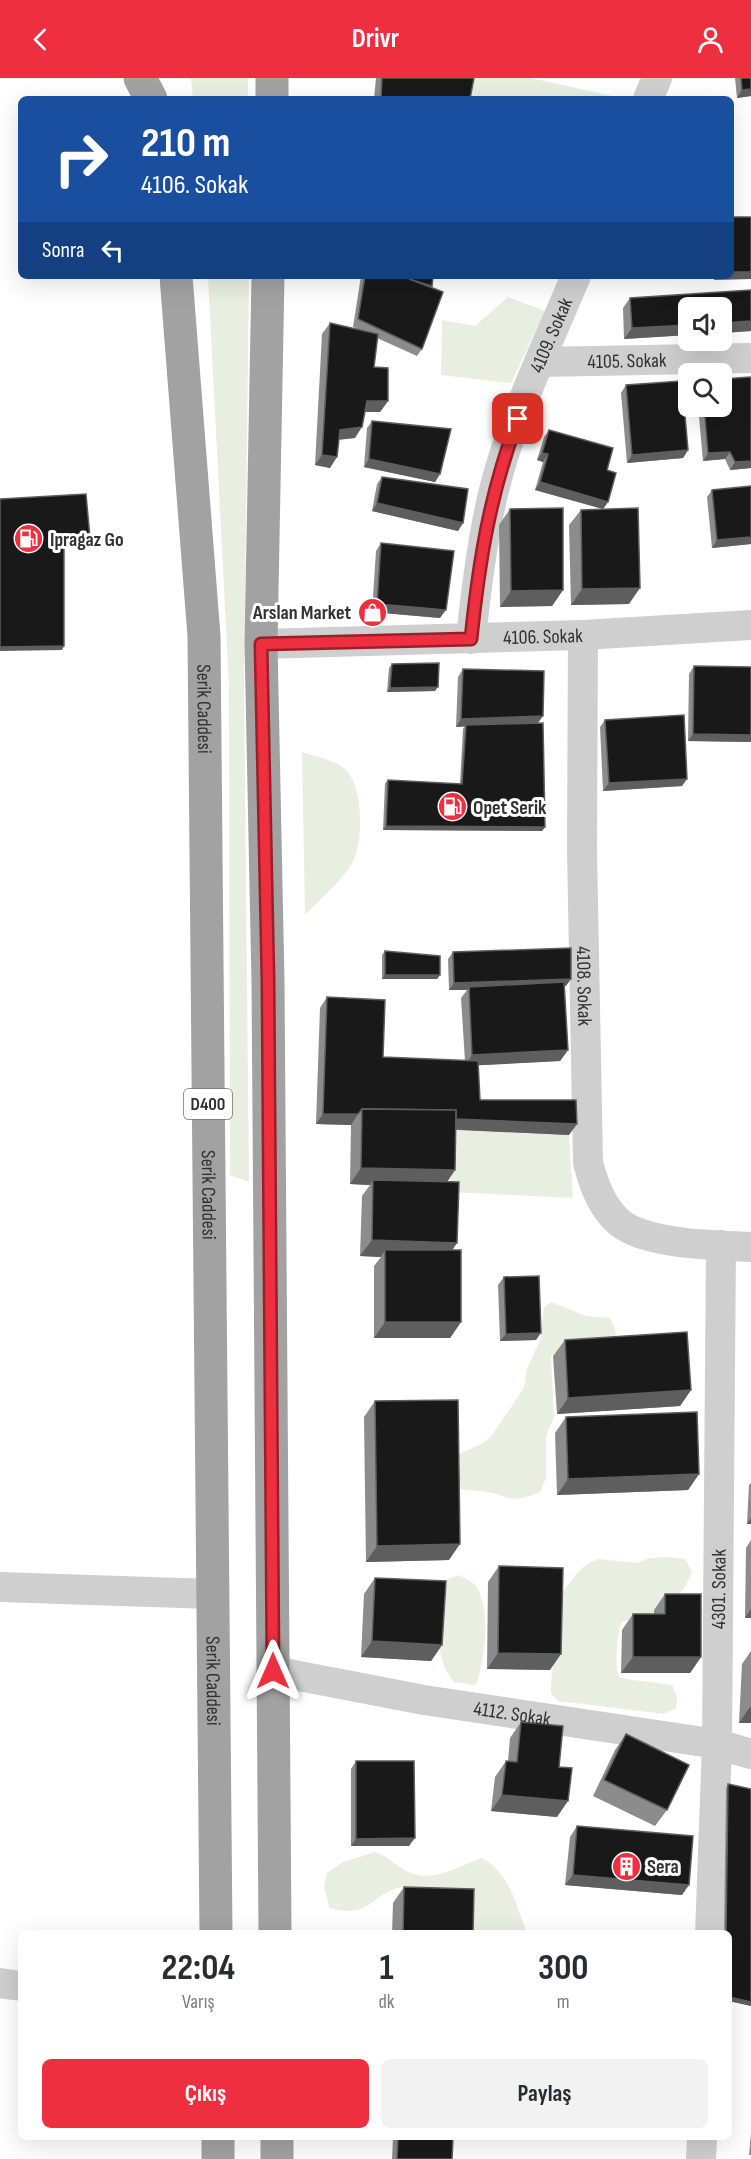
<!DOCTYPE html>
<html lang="tr">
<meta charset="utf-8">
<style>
:root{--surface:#fff;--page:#f2f2f3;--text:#2b2b33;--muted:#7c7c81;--accent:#ee2f3f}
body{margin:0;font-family:"Sofia Sans Condensed",sans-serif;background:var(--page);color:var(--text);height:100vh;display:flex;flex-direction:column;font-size:22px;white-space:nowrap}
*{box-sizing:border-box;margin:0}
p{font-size:20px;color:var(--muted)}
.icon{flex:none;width:33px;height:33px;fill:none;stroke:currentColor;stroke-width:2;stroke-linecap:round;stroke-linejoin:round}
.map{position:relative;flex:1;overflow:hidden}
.drawer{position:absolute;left:18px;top:1852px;width:714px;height:210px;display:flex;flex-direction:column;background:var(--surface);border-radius:9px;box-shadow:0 6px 24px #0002}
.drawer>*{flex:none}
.banner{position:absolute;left:18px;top:18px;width:716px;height:183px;border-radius:9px;box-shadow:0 6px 24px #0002;background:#1a4fa0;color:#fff;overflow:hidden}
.buttons{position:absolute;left:678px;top:219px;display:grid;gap:12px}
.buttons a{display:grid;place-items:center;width:54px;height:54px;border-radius:9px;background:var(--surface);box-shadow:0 6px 24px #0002;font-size:30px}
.pin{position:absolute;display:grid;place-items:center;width:51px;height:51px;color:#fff;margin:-26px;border-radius:12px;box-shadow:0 3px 9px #0006}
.me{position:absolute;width:66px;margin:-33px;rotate:0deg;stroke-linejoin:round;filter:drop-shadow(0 0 4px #0008)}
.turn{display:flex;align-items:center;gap:21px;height:126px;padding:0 24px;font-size:27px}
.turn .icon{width:78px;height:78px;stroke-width:2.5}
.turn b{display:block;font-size:42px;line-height:51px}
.then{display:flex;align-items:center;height:57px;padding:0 24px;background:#0003;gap:12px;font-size:22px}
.eta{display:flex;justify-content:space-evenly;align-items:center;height:102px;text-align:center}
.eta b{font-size:36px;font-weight:700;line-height:42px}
.cta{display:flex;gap:12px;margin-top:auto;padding:12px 24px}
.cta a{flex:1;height:69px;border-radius:9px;background:var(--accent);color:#fff;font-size:24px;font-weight:700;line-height:69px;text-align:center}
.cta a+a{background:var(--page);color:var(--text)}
header{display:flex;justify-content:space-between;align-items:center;height:78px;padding:0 24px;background:var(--accent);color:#fff;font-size:27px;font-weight:700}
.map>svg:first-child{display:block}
</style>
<header><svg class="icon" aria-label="back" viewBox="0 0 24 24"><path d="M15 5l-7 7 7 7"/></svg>Drivr<svg class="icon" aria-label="person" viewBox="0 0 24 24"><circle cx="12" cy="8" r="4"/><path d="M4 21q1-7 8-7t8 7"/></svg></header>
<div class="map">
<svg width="751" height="2081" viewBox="0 0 751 2081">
<rect width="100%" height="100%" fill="#fff"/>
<!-- green -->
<g fill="#e8efe0">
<path d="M 191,0 L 248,0 L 248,21 L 193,21 Z"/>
<path d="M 470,0 L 531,0 L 626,21 L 465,21 Z"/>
<path d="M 208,198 L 249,198 L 244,605 L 249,1104 L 230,1097 L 229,607 Z"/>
<path d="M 508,219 L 545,233 L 511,305 L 441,297 L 442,242 L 475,248 Z"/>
<path d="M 302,674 C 314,678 335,682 345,691 C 364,709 365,769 349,790 C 337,807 319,822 305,837 Z"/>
<path d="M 452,1052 L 569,1057 L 573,1120 L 450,1114 Z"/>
<path d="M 551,1224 L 586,1238 L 610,1240 L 616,1254 L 613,1270 L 555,1274 L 551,1279 L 554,1339 L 546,1358 L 546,1400 L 540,1414 C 505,1428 511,1416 480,1413 C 469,1412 464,1413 453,1408 L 452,1379 L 481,1366 L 490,1360 L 524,1310 L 527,1291 L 540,1262 L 544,1229 Z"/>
<path d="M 668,1479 L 685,1481 L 692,1493 C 681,1527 653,1538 621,1544 C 617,1560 614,1583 619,1599 L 626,1601 L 672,1607 L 677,1619 L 676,1630 L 664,1636 L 558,1623 L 551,1615 L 551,1608 L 559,1519 L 577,1495 L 587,1486 L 598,1481 L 637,1485 L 649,1480 Z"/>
<path d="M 459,1497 C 464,1500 471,1503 475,1507 C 492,1529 485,1583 476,1607 L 454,1604 C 432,1578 437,1534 444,1503 Z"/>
<path d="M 375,1774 C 387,1778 393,1785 403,1791 C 429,1808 456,1789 482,1780 C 510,1795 516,1828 527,1855 L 466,1855 L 403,1809 C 372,1813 372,1842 330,1830 L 324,1810 L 327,1795 L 343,1784 Z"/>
</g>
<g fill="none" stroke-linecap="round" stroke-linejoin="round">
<!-- minor -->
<g stroke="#cfcfcf" stroke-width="30">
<path d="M 648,21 L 657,0"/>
<path id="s1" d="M 540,284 L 751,280"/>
<path id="s2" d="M 583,557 L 582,772 L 588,1085 C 594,1107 602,1130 620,1145 C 648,1167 716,1167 751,1169"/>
<path id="s3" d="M 471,561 C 476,511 482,461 494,412 C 512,339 547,267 576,198"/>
<path id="s4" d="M 261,566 L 583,557 L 751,547"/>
<path d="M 0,1509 L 212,1516"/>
<path id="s5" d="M 273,1593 L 424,1622 L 717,1666 L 751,1676"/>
<path id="s6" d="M 710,1856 L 717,1666 L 721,1167"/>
<path d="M 0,1905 L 21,1908"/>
<path d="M 701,2081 L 702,2060"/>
</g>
<!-- trunk -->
<g stroke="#a2a2a2" stroke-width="33">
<path d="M 140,0 L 151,21"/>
<path d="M 272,21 L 272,0"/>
<path id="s7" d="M 176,198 L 204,558 L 216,1856"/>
<path d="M 268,198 L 261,566 L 268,903 L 275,1856"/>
<path d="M 218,2060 L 218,2081"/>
<path d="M 277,2060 L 277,2081"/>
</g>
</g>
<!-- wall -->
<g fill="#8c8c8c">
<path d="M 376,0 L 474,0 L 470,21 L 374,21 Z"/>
<path d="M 735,0 L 751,0 L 751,18 L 737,20 Z"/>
<path d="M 361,198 L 433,198 L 431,209 L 422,271 L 417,278 L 377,260 L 374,289 L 388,323 L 380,334 L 365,334 L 355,360 L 339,362 L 330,390 L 315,387 L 322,256 L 330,245 L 360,252 L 353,249 Z"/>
<path d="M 751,212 L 751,253 L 722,255 L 688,230 L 688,257 L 624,261 L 623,230 L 630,220 Z"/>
<path d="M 751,299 L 751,390 L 730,392 L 725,381 L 703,383 L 698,328 L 722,328 Z"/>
<path d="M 626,307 L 688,372 L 683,380 L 627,385 L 621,315 Z"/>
<path d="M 372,343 L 440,396 L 435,404 L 364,389 L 367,350 Z"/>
<path d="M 549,352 L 607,392 L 608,424 L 603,431 L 629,526 L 571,527 L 569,447 L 581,432 L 603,431 L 535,412 L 543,384 L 537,382 L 544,359 Z"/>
<path d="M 382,399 L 463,445 L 458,453 L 372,433 L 377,406 Z"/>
<path d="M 712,412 L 751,466 L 712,470 L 707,419 Z"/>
<path d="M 510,431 L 563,512 L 552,528 L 500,529 L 499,447 Z"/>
<path d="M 381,465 L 440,540 L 372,534 L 376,473 Z"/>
<path d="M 392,586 L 435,613 L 387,614 L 389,590 Z"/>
<path d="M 694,588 L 751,589 L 751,664 L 688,663 L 689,596 Z"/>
<path d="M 463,591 L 538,645 L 545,749 L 542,753 L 383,752 L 385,705 L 388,702 L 460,706 L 463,651 L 465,648 L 456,649 L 458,599 Z"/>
<path d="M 605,642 L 682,708 L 603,713 L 600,649 Z"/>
<path d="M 385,873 L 440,897 L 437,901 L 382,901 L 382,877 Z"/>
<path d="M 453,874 L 566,908 L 564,908 L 568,972 L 560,983 L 478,987 L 480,1022 L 569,1057 L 456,1052 L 455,1092 L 447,1104 L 457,1165 L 452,1172 L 461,1244 L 450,1260 L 374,1260 L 374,1188 L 381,1179 L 360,1178 L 362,1118 L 370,1107 L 350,1106 L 351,1047 L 316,1046 L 320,930 L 327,919 L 383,979 L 465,983 L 461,920 L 467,912 L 449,912 L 448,881 Z"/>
<path d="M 504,1199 L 536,1262 L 500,1263 L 498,1207 Z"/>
<path d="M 565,1262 L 691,1312 L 680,1328 L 557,1336 L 553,1278 Z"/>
<path d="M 375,1323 L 449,1482 L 366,1484 L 364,1339 Z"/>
<path d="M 566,1339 L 699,1396 L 688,1412 L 557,1417 L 555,1355 Z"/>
<path d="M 751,1405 L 751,1446 L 747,1446 L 749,1407 Z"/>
<path d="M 751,1462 L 751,1540 L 745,1540 L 746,1470 Z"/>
<path d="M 499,1488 L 550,1592 L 487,1591 L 488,1504 Z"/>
<path d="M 375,1500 L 442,1567 L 431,1583 L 361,1579 L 364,1516 Z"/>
<path d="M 665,1516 L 701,1579 L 690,1595 L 621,1595 L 622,1552 L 633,1536 L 654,1536 L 654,1532 Z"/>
<path d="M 751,1573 L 751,1645 L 739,1645 L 742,1586 Z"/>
<path d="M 521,1644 L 559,1689 L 557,1739 L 491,1733 L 495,1699 L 506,1683 L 508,1683 L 510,1660 Z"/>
<path d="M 626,1656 L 667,1732 L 655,1748 L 593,1718 L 615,1672 Z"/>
<path d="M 356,1683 L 409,1768 L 351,1768 L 351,1691 Z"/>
<path d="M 728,1706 L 751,1711 L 751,1928 L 729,1923 L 729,1856 L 724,1856 L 726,1710 Z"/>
<path d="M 577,1748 L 682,1817 L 565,1807 L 570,1759 Z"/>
<path d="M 404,1809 L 473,1856 L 392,1856 L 393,1825 Z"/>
<path d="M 751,2055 L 751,2077 L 749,2077 Z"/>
<path d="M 393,2060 L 453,2060 L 452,2081 L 392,2081 Z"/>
</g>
<!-- shaded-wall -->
<g fill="#5e5e5e">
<path d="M 751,11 L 751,18 L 737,20 L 742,12 Z"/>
<path d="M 730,194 L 751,194 L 751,201 L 714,202 L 716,198 L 730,198 Z"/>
<path d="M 751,243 L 751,253 L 722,255 L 722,245 Z"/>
<path d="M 688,247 L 688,257 L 624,261 L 632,250 Z"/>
<path d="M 367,323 L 388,323 L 380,334 L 359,334 Z"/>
<path d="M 362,349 L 355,360 L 332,362 L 340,352 Z"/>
<path d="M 688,372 L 683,380 L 627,385 L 632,377 Z"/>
<path d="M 730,374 L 725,381 L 703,383 L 708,375 Z"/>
<path d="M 542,375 L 548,376 L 543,384 L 537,382 Z"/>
<path d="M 322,377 L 337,379 L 330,390 L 315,387 Z"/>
<path d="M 369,381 L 440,396 L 435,404 L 364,389 Z"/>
<path d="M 751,383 L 751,390 L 730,392 L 735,384 Z"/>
<path d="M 540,404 L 608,424 L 603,431 L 535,412 Z"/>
<path d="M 377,425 L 463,445 L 458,453 L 372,433 Z"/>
<path d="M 751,459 L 751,466 L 712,470 L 717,462 Z"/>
<path d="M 90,460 L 88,464 L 61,469 L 64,465 Z"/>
<path d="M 640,510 L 629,526 L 571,527 L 582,511 Z"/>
<path d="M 563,512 L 552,528 L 500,529 L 511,513 Z"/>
<path d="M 377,526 L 446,532 L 440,540 L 372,534 Z"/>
<path d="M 64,568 L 62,572 L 0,573 L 0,569 Z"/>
<path d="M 438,609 L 435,613 L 387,614 L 390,610 Z"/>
<path d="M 543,638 L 538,645 L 456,649 L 461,641 Z"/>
<path d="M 693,656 L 751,657 L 751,664 L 688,663 Z"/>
<path d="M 687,701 L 682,708 L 603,713 L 609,705 Z"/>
<path d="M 386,748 L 545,749 L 542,753 L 383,752 Z"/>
<path d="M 385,897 L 440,897 L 437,901 L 382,901 Z"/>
<path d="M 571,901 L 566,908 L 469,912 L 469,909 L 467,912 L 449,912 L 454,905 Z"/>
<path d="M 568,972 L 560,983 L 465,988 L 472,977 Z"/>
<path d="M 323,1036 L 358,1036 L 351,1047 L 316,1046 Z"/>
<path d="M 452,1041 L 577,1046 L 569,1057 L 445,1051 Z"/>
<path d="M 361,1090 L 455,1092 L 444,1108 L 373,1102 L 370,1107 L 350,1106 Z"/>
<path d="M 372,1162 L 457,1165 L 446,1181 L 385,1172 L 381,1179 L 360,1178 Z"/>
<path d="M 385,1244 L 461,1244 L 450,1260 L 374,1260 Z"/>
<path d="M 541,1255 L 536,1262 L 500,1263 L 506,1256 Z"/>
<path d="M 691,1312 L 680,1328 L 557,1336 L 568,1320 Z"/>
<path d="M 699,1396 L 688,1412 L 557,1417 L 568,1401 Z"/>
<path d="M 751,1440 L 751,1446 L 747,1446 Z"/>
<path d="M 460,1466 L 449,1482 L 366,1484 L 377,1468 Z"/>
<path d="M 751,1531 L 751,1540 L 745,1540 Z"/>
<path d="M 372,1563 L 442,1567 L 431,1583 L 361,1579 Z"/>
<path d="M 498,1575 L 561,1576 L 550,1592 L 487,1591 Z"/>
<path d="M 633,1579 L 701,1579 L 690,1595 L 621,1595 Z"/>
<path d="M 750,1629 L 751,1629 L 751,1645 L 739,1645 Z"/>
<path d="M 502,1717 L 568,1723 L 557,1739 L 491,1733 Z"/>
<path d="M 415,1760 L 409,1768 L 351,1768 L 356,1761 Z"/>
<path d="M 573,1797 L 689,1807 L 682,1817 L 565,1807 Z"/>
<path d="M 729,1919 L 751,1924 L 751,1928 L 729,1923 Z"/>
</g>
<!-- building -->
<g fill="#191919" stroke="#5e5e5e" stroke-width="1.5">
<path d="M 382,0 L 474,0 L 470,21 L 381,21 Z"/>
<path d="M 741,0 L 751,0 L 751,11 L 742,12 Z"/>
<rect x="730" y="139" width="21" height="55"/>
<path d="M 365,198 L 433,198 L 432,208 L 409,201 L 443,214 L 422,271 L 358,241 Z"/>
<path d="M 751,212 L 751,243 L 722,245 L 722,230 L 688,230 L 688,247 L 632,250 L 630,220 Z"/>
<path d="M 330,245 L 378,256 L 374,289 L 388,290 L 388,323 L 367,323 L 362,349 L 340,352 L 337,379 L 322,377 Z"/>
<path d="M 751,299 L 751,383 L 735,384 L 730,374 L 708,375 L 704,328 L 722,328 L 722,301 Z"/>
<path d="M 682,303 L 688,372 L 632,377 L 626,307 Z"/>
<path d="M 372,343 L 451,351 L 440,396 L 369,381 Z"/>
<path d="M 549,352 L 613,370 L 607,392 L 616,395 L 608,424 L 540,404 L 548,376 L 542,375 Z"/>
<path d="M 382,399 L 468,411 L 463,445 L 377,425 Z"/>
<path d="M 751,408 L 751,459 L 717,462 L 712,412 Z"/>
<path d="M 86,416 L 90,460 L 64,465 L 64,568 L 0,569 L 0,421 Z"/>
<path d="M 563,430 L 563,512 L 511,513 L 510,431 Z"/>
<path d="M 638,430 L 640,510 L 582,511 L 581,432 Z"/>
<path d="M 381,465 L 454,473 L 446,532 L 377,526 Z"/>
<path d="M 439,585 L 438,609 L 390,610 L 392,586 Z"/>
<path d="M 694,588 L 751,589 L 751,657 L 693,656 Z"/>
<path d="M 463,591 L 544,593 L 543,638 L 461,641 Z"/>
<path d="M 684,637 L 687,701 L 609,705 L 605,642 Z"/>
<path d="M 543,645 L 545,749 L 386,748 L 388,702 L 462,706 L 466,647 Z"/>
<path d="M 571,870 L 571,901 L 454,905 L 453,874 Z"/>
<path d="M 385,873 L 440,878 L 440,897 L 385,897 Z"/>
<path d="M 564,904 L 568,972 L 472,977 L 469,909 Z"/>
<path d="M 327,919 L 385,922 L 383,979 L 478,983 L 480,1022 L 576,1022 L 577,1046 L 456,1041 L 456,1032 L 362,1031 L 358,1036 L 323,1036 Z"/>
<path d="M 362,1031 L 456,1032 L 455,1092 L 361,1090 Z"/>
<path d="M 373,1102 L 459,1104 L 457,1165 L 372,1162 Z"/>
<rect x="385" y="1172" width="76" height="72"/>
<path d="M 539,1198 L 541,1255 L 506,1256 L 504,1199 Z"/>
<path d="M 687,1254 L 691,1312 L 568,1320 L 565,1262 Z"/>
<path d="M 458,1322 L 460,1466 L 377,1468 L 375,1323 Z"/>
<path d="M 697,1334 L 699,1396 L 568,1401 L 566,1339 Z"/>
<path d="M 499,1488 L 563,1490 L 561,1576 L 498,1575 Z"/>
<path d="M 375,1500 L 446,1503 L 442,1567 L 372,1563 Z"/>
<path d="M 665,1516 L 701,1516 L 701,1579 L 633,1579 L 633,1536 L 665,1536 Z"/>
<path d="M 521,1644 L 563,1648 L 559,1689 L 572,1690 L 568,1723 L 502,1717 L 506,1683 L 517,1684 Z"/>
<path d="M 626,1656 L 689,1687 L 667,1732 L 604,1702 Z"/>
<path d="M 356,1683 L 414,1683 L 415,1760 L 356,1761 Z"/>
<path d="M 728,1706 L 751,1711 L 751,1924 L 729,1919 L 729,1856 L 726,1856 Z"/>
<path d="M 577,1748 L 693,1758 L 689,1807 L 573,1797 Z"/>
<path d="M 404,1809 L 474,1811 L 473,1856 L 403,1856 Z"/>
<path d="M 398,2060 L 453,2060 L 452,2081 L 397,2081 Z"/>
</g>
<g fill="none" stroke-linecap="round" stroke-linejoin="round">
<defs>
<path id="route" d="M 273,1593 L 268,903 L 261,566 L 471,561 C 479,483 490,415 518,341"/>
</defs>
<!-- route casing -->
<use href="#route" stroke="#9b1f29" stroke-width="15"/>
<!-- route -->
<use href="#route" stroke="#ee2f3f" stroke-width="10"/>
</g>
<!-- icons -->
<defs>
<symbol id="fuel-disc" viewBox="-11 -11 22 22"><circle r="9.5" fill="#ee2f3f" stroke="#fff"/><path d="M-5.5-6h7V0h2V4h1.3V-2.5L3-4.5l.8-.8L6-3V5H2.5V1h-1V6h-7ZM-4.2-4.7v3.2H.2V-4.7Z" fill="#fff"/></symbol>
<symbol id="shop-disc" viewBox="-11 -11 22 22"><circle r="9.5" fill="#ee2f3f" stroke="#fff"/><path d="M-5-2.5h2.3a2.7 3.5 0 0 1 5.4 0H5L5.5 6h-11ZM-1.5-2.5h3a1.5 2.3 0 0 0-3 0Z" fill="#fff"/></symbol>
<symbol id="building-disc" viewBox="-11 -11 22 22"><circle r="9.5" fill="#ee2f3f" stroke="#fff"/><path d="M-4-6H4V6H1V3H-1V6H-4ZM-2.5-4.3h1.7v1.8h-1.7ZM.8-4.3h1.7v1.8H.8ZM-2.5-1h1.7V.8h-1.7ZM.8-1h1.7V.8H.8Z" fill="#fff"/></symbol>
</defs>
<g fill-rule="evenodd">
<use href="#fuel-disc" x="12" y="444" width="33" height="33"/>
<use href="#shop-disc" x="356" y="518" width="33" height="33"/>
<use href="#fuel-disc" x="436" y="712" width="33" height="33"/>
<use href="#building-disc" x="610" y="1772" width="33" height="33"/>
</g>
<g text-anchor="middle" stroke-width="6" stroke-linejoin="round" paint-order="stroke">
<!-- shield labels -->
<rect fill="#fff" stroke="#707070" stroke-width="1.5" x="184" y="1011" width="48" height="30" rx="4.5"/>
<g font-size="18" font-weight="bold" fill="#323232">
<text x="208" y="1032">D400</text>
</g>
<!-- street labels -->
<g font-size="20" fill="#323232" stroke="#fff">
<text dy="7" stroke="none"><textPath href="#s3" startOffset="316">4109. Sokak</textPath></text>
<text dy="7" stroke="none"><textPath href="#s1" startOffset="87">4105. Sokak</textPath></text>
<text dy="7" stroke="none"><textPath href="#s4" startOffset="282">4106. Sokak</textPath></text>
<text dy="7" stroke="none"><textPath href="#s7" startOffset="434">Serik Caddesi</textPath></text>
<text dy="7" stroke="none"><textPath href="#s2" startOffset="351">4108. Sokak</textPath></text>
<text dy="7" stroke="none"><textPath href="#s7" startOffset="920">Serik Caddesi</textPath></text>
<text dy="7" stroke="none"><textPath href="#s6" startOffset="345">4301. Sokak</textPath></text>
<text dy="7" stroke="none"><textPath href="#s7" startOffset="1406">Serik Caddesi</textPath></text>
<text dy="7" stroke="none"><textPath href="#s5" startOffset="243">4112. Sokak</textPath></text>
</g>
<!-- poi labels -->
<g font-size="20" font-weight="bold" fill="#323232" stroke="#fff" text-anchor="start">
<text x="50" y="468">Ipragaz Go</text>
<text x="351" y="541" text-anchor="end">Arslan Market</text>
<text x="473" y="736">Opet Serik</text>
<text x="647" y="1795">Sera</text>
</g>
</g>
</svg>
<div class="buttons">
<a><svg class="icon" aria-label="sound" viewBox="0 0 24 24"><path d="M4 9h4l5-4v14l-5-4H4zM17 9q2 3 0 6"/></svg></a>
<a><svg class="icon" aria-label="search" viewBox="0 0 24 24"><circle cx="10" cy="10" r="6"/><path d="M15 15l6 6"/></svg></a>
</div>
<div class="pin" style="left:518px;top:341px;background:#d93025"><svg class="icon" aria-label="arrive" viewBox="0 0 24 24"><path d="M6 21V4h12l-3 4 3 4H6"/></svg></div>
<svg class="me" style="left:273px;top:1593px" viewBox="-20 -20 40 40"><path d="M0-17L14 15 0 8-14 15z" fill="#ee2f3f" stroke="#fff" stroke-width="4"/></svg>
<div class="banner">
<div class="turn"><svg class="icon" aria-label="right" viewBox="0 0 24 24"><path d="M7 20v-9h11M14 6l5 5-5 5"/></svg><div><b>210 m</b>4106. Sokak</div></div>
<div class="then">Sonra<svg class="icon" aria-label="left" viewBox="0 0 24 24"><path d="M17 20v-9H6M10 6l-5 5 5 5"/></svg></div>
</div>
<section class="drawer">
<div class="eta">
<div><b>22:04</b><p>Varış</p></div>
<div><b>1</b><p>dk</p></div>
<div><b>300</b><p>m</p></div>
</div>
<div class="cta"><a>Çıkış</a><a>Paylaş</a></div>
</section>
</div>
